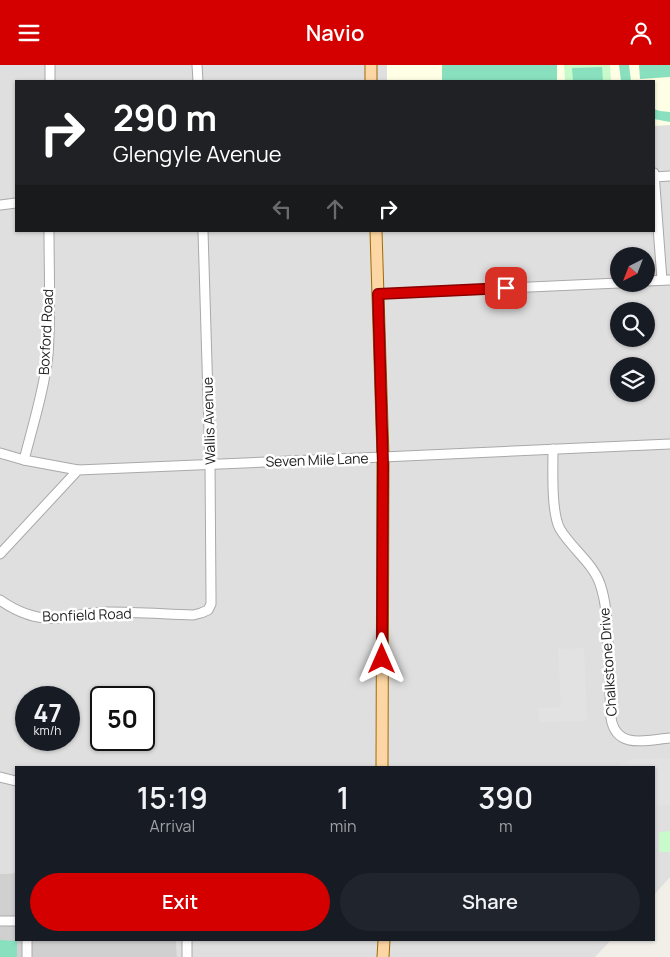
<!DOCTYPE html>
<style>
:root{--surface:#171b24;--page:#20242c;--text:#f1f3f6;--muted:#9ea1a6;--accent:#d40000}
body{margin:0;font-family:Manrope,sans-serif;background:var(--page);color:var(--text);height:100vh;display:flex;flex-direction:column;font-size:19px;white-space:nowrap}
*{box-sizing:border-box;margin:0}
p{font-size:16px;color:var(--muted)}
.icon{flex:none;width:28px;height:28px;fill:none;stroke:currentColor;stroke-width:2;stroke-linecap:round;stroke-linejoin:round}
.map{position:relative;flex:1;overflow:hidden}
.sheet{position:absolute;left:15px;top:701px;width:640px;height:175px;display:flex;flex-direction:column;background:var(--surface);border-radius:0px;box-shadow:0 1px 4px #0004}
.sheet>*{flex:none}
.top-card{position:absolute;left:15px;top:15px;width:640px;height:152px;border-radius:0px;box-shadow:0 1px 4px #0004;background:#202124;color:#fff;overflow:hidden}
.needle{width:32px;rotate:222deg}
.tools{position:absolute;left:610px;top:182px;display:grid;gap:10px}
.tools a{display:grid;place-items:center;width:45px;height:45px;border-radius:50%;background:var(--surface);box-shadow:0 1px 4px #0004;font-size:25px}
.speed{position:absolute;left:15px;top:621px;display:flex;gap:10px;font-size:25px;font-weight:700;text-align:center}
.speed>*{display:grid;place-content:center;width:65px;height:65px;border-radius:50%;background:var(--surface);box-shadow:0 1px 4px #0004;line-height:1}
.speed small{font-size:12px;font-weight:400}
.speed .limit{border:2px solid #111;border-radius:8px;background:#fff;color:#111}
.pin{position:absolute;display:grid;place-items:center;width:42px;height:42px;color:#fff;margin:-21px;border-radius:10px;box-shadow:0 2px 8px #0006}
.me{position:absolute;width:55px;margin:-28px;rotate:0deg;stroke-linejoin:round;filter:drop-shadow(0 0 4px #0008)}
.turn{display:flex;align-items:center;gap:18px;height:105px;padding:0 15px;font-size:22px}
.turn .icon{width:65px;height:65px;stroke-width:2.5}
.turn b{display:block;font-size:35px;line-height:42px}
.lanes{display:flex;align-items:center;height:48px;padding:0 15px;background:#0003;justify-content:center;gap:25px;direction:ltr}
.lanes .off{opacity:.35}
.eta{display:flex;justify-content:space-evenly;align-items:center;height:85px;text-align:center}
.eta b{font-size:30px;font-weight:600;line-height:35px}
.action{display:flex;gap:10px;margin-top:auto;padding:10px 15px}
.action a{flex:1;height:58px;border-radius:30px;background:var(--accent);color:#fff;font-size:20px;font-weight:600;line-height:58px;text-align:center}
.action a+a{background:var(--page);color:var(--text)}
header{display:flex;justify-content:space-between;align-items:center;height:65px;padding:0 15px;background:var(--accent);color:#fff;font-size:22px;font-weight:600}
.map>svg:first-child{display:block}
</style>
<header><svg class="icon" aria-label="menu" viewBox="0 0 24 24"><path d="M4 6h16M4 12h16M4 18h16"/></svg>Navio<svg class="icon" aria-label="person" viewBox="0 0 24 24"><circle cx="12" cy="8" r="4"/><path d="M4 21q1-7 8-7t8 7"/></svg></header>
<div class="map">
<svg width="670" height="892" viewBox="0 0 670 892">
<rect width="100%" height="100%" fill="#f2efe9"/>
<!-- residential -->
<g fill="#e0dfdf" fill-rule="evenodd">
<path d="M 0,0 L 670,0 L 670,812 L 654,830 L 654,702 L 16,702 L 16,808 L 0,809 ZM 16,16 L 654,16 L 654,166 L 16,166 ZM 619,191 L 646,191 L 646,219 L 619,219 ZM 619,246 L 646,246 L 646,274 L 619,274 ZM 619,301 L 646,301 L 646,329 L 619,329 ZM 26,632 L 69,632 L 69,675 L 26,675 ZM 101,632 L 144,632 L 144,675 L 101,675 Z"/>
<path d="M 176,875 L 611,875 L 595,892 L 177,892 Z"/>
</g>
<!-- education -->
<path fill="#ffffe5" d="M 387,0 L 670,0 L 670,60 L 654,61 L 654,16 L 387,16 Z"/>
<!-- religious -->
<path fill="#d0d0d0" d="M 16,808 L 16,875 L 176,875 L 177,892 L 0,892 L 0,809 Z"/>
<!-- park -->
<g fill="#c8facc">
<path d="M 564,0 L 610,0 L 611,16 L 565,16 Z"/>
<path d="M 670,766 L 670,787 L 659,787 L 659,767 Z"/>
</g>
<!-- pitch -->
<g fill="#88e0be">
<rect x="442" y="0" width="115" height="16"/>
<path d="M 619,0 L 629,0 L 631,16 L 621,16 Z"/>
<path d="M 639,0 L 670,0 L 670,12 L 640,14 Z"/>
<path d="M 602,2 L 603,16 L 573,16 L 572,3 Z"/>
<path d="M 654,44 L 660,46 L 670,47 L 670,57 L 654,54 Z"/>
<path d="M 0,875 L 17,876 L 17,892 L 0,892 Z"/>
</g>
<!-- parking -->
<g fill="#e2e2e2">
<path d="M 584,583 L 587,656 L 539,657 L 539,643 L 561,642 L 558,584 Z"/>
<path d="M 670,693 L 670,740 L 654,740 L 654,702 L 614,702 L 633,694 Z"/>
</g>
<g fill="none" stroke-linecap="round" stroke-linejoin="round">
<defs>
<g id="minor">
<path d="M 197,0 L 198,16"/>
<path d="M 50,16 L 50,0"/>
<path d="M 654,108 L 662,215"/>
<path d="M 654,112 L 670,111"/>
<path d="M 0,140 L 16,138"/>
<path d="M 646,216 L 670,215"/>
<path d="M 378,229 L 619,218"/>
<path d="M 553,384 C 553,404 551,448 560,464 C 572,484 593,498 600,519 C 607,539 607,560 608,580 C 609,604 610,628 611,653 C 616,685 647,675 670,673"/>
<path d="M 0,388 L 24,395 L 78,405"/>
<path d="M 24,395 C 33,360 44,325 48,290 C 51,249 49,207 49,166"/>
<path d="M 0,489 L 78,405 L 383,392 L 670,379"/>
<path d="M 0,535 C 17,547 36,555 58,553 C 75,552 89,547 108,547 C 136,547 164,549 193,550 L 201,548 L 208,545 L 211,539 L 211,531 L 210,399 L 203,166"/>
<path d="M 0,712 L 16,716"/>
<path d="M 0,856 L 16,856"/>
<path d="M 187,875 L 187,892"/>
<path d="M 27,892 L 27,875"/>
</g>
<g id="major">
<path d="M 371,0 L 371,16"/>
<path d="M 376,166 L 383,392 L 382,702"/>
<path d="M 383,892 L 384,875"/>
</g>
</defs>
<!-- minor casing -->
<use href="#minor" stroke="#a9a9a9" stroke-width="11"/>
<!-- major casing -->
<use href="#major" stroke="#a06b00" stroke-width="13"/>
<!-- minor -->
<use href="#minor" stroke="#fff" stroke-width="9"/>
<!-- major -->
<use href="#major" stroke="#fcd6a4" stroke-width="11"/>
</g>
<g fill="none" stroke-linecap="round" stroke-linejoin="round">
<defs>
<path id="route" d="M 382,594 L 383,401 L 378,229 L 506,223"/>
</defs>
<!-- route casing -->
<use href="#route" stroke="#8a0000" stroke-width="12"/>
<!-- route -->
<use href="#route" stroke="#d40000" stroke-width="9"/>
</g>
<g text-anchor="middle" stroke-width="5" stroke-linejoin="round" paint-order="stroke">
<!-- street labels -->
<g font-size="14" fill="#222" stroke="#fff">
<text transform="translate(46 267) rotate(-87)" y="5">Boxford Road</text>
<text transform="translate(209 356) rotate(-92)" y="5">Wallis Avenue</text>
<text transform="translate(317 395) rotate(-2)" y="5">Seven Mile Lane</text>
<text transform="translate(87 550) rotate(-2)" y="5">Bonfield Road</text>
<text transform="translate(608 597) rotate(-94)" y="5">Chalkstone Drive</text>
</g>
</g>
</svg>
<div class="tools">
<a><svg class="needle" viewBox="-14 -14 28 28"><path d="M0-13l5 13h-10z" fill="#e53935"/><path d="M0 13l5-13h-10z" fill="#9ea1a6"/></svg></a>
<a><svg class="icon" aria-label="search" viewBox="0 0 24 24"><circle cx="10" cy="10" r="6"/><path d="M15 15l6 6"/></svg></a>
<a><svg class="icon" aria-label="layers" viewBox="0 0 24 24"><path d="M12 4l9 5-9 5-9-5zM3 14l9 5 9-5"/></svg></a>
</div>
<div class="speed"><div>47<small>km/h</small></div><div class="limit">50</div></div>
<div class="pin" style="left:506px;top:223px;background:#d93025"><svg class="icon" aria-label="arrive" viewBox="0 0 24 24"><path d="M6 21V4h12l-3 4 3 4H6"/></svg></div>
<svg class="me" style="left:382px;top:594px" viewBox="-20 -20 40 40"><path d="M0-17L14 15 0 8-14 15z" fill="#d40000" stroke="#fff" stroke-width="4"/></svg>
<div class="top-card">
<div class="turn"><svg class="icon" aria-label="right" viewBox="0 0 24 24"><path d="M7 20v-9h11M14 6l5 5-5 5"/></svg><div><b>290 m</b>Glengyle Avenue</div></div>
<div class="lanes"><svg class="icon off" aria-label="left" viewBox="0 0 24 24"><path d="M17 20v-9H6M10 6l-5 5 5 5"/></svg><svg class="icon off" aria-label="ahead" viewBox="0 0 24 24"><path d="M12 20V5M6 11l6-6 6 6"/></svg><svg class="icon" aria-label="right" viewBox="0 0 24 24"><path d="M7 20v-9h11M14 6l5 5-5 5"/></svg></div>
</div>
<section class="sheet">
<div class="eta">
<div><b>15:19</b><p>Arrival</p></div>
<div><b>1</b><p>min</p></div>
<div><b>390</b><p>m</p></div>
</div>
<div class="action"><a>Exit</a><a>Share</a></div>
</section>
</div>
